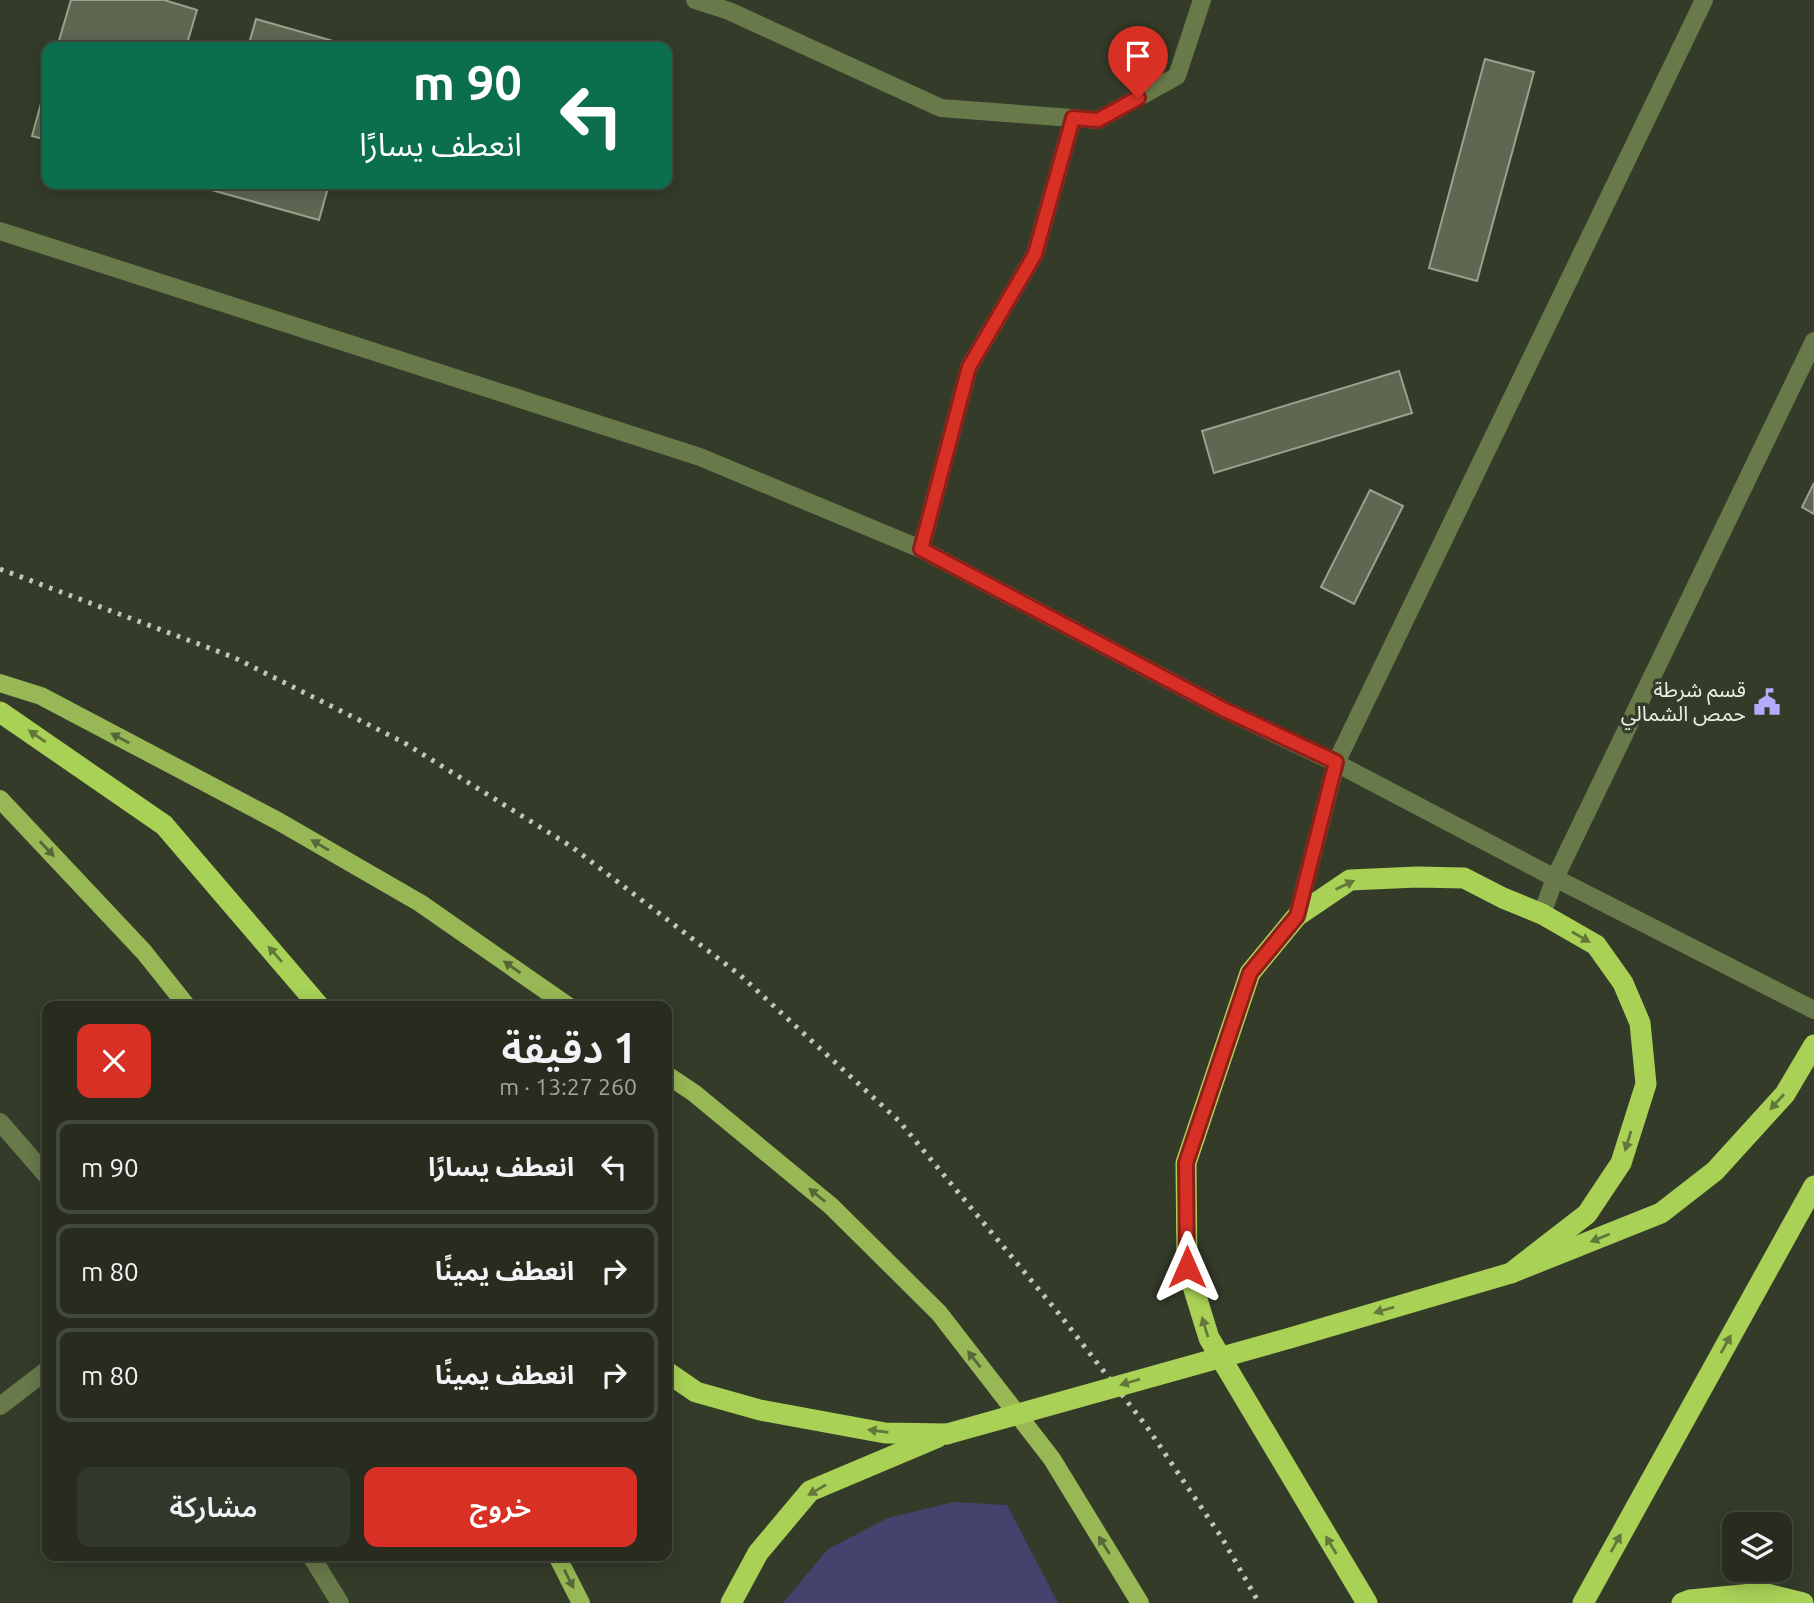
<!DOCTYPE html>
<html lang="ar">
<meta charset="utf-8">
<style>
:root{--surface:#272c1f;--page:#33382c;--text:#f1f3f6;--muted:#a4a7a4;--line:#43483d;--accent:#d93025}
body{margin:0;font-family:Ubuntu,"Noto Sans Arabic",sans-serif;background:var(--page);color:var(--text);direction:rtl;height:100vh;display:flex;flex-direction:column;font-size:26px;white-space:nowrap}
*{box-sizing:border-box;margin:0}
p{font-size:23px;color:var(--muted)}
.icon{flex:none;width:38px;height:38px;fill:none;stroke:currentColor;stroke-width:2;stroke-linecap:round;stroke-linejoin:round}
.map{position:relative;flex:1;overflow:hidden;direction:ltr}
.side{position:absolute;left:42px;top:1001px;width:630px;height:560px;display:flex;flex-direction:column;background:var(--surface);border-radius:14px;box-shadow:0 4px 18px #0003,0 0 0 2px var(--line);direction:rtl}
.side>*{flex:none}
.guide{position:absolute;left:42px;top:42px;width:630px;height:147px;border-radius:14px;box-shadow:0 4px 18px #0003,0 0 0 2px var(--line);direction:rtl;background:#0b6e4f;color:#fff;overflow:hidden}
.buttons{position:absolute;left:1722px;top:1512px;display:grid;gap:14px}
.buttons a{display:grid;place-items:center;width:70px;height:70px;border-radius:14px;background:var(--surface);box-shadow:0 4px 18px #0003,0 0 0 2px var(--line);font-size:35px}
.pin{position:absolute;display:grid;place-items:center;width:60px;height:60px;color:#fff;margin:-72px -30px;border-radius:50% 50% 50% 0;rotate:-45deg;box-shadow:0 0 7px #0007}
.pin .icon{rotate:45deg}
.me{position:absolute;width:77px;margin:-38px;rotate:0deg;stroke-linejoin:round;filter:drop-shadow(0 0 5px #0008)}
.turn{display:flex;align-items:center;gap:24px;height:147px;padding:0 35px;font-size:32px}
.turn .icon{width:91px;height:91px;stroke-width:2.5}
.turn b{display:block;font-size:49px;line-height:60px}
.round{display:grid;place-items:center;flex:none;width:74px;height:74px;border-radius:14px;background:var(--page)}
.headline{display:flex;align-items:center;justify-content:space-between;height:119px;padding:0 35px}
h1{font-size:42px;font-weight:600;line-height:52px}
.action{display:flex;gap:14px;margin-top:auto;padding:14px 35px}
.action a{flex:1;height:80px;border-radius:14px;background:var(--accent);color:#fff;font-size:28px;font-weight:600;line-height:80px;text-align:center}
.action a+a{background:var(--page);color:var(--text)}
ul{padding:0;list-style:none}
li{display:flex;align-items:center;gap:21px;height:94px;margin:0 14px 10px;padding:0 21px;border:4px solid var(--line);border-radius:14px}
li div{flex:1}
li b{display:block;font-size:26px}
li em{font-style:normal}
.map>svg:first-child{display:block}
</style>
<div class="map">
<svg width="1814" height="1603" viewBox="0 0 1814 1603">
<rect width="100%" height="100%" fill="#343b29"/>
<!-- green -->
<path fill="#45426d" d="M 954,1502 L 1007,1505 L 1058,1603 L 783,1603 L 828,1549 L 888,1518 Z"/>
<!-- building -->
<g fill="#5f6753" stroke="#9aa28d" stroke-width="2">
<path d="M 71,0 L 164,0 L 197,10 L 186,47 L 57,47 Z"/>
<path d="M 256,19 L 354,47 L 248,47 Z"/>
<path d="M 1485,59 L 1534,72 L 1477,281 L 1429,268 Z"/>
<path d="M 47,82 L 47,140 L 32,136 Z"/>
<path d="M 210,184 L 329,184 L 319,220 L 208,189 Z"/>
<path d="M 1399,371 L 1412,413 L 1214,473 L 1202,431 Z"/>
<path d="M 1814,483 L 1814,514 L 1802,507 Z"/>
<path d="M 1370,490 L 1403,506 L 1354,604 L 1321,587 Z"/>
</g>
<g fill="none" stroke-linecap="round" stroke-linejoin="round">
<!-- minor -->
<g stroke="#68794a" stroke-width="18">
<path d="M 695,0 L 729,11 L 941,108 L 1098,120 L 1177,76 L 1202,0"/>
<path d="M 0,231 L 700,457 L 921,549 L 1223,709 L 1336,763 L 1555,878 L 1814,1010"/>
<path d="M 921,549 L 969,367 L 1035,254 L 1073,118"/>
<path d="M 1542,914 L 1555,878 L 1814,341"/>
<path d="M 1297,916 L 1336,763 L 1704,0"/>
<path d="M 0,1122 L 47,1176"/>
<path d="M 0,1406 L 47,1370"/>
<path d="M 311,1556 L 340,1603"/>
</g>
<!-- major -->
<g stroke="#97b854" stroke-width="18">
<path d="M 0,683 L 41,696 L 278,821 L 420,903 L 568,1006"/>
<path d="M 0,799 L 144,952 L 187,1006"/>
<path d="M 667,1075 L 694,1093 L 831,1206 L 939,1313 L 1052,1459 L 1140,1603"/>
<path d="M 557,1556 L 581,1603"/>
</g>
<!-- highway -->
<g stroke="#a9d156" stroke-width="21">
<path d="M 0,712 L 164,825 L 319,1006"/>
<path d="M 1290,1338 L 1511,1273 L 1661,1213 L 1715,1171 L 1785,1094 L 1814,1045"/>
<path d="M 667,1372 L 696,1392 L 760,1410 L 885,1433 L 947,1434"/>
<path d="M 731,1603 L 758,1553 L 810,1491 L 938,1437"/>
<path d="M 1367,1603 L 1209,1338 L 1187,1267 L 1186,1163 L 1250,973 L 1297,916 L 1350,880 L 1417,877 L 1464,878 L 1503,898 L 1542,914 L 1596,945 L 1623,983 L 1640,1023 L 1646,1084 L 1621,1163 L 1587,1214 L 1511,1273"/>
<path d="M 1583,1603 L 1814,1186"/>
<path d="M 1682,1603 L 1690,1600 L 1763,1593 L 1803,1603"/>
</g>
<!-- rail -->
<path stroke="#c3c7bb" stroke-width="5" stroke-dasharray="3.5 7" stroke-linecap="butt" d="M 0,569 L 233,657 L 403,742 L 572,847 L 740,975 L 899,1121 L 1060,1315 L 1147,1427 L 1222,1538 L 1259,1603"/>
<!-- highway-bridge -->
<path stroke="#a9d156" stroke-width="21" d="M 947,1434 L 1290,1338"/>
</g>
<!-- one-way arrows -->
<defs><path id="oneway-solid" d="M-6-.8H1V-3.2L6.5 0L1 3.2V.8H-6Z" transform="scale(1.75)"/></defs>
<g fill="#63773b">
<use href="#oneway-solid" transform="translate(37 736) rotate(-145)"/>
<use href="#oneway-solid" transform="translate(1345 885) rotate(-26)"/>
<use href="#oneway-solid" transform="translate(1581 937) rotate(30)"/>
<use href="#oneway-solid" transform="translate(275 954) rotate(-131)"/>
<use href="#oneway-solid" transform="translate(1777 1102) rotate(132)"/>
<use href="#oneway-solid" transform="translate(1628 1141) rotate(107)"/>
<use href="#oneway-solid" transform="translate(1600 1238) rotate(158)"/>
<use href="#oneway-solid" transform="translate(1384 1310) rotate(164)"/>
<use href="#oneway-solid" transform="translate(1205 1327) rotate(-107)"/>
<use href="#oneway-solid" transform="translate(1726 1344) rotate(-61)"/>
<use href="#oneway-solid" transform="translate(1130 1382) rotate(164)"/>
<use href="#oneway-solid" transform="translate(878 1431) rotate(-172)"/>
<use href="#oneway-solid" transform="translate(817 1490) rotate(150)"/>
<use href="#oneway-solid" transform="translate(1616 1543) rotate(-61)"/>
<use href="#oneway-solid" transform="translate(1331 1545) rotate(-121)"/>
</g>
<g fill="#576738">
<use href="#oneway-solid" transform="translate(120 738) rotate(-152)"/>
<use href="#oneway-solid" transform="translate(320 845) rotate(-150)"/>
<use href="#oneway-solid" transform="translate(47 849) rotate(47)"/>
<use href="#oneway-solid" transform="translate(512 967) rotate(-145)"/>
<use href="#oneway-solid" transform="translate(817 1195) rotate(-141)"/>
<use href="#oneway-solid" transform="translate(974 1359) rotate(-128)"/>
<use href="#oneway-solid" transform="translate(1104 1545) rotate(-122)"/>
<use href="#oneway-solid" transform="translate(569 1579) rotate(63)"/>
</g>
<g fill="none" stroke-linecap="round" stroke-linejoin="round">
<defs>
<path id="route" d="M 1138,98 L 1098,120 L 1073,118 L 1035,254 L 969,367 L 921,549 L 1223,709 L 1336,762 L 1297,916 L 1250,973 L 1186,1163 L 1187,1267"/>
</defs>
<!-- route casing -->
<use href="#route" stroke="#8d1f18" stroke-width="18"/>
<!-- route -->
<use href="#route" stroke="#d93025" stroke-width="12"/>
</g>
<!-- icons -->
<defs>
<symbol id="civic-bare" viewBox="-9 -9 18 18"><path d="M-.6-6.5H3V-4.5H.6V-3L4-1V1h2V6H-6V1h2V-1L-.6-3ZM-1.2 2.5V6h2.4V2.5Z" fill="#b1adfa" stroke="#343b29" stroke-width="2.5" paint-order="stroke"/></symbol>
</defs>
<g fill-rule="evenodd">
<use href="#civic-bare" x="1748" y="683" width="38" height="38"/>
</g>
<g text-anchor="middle" stroke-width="7" stroke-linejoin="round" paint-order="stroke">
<!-- poi labels -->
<g font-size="21" fill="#e9ede2" stroke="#343b29" text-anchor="end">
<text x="1746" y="697">قسم شرطة<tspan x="1746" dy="24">حمص الشمالي</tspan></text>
</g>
</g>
</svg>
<div class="buttons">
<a><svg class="icon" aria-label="layers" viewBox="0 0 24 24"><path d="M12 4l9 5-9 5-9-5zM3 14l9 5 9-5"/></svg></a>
</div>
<div class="pin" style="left:1138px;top:98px;background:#d93025"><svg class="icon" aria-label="arrive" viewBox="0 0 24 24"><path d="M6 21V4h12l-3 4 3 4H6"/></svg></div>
<svg class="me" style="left:1187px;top:1267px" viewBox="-20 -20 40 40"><path d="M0-17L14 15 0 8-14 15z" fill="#d93025" stroke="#fff" stroke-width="4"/></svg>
<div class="guide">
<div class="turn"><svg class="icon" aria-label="left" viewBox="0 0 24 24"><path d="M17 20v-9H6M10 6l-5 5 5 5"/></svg><div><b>90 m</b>انعطف يسارًا</div></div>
</div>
<section class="side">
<div class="headline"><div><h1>1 دقيقة</h1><p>260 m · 13:27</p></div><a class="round" style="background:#d93025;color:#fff"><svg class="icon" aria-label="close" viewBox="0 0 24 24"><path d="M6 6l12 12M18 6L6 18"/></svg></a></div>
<ul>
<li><svg class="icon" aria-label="left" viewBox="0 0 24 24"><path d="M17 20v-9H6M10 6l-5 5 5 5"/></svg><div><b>انعطف يسارًا</b></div><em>90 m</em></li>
<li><svg class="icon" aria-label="right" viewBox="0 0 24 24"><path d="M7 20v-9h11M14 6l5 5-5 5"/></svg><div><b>انعطف يمينًا</b></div><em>80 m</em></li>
<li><svg class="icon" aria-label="right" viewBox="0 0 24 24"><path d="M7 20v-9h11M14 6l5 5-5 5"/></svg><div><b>انعطف يمينًا</b></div><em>80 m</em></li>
</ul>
<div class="action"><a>خروج</a><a>مشاركة</a></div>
</section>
</div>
